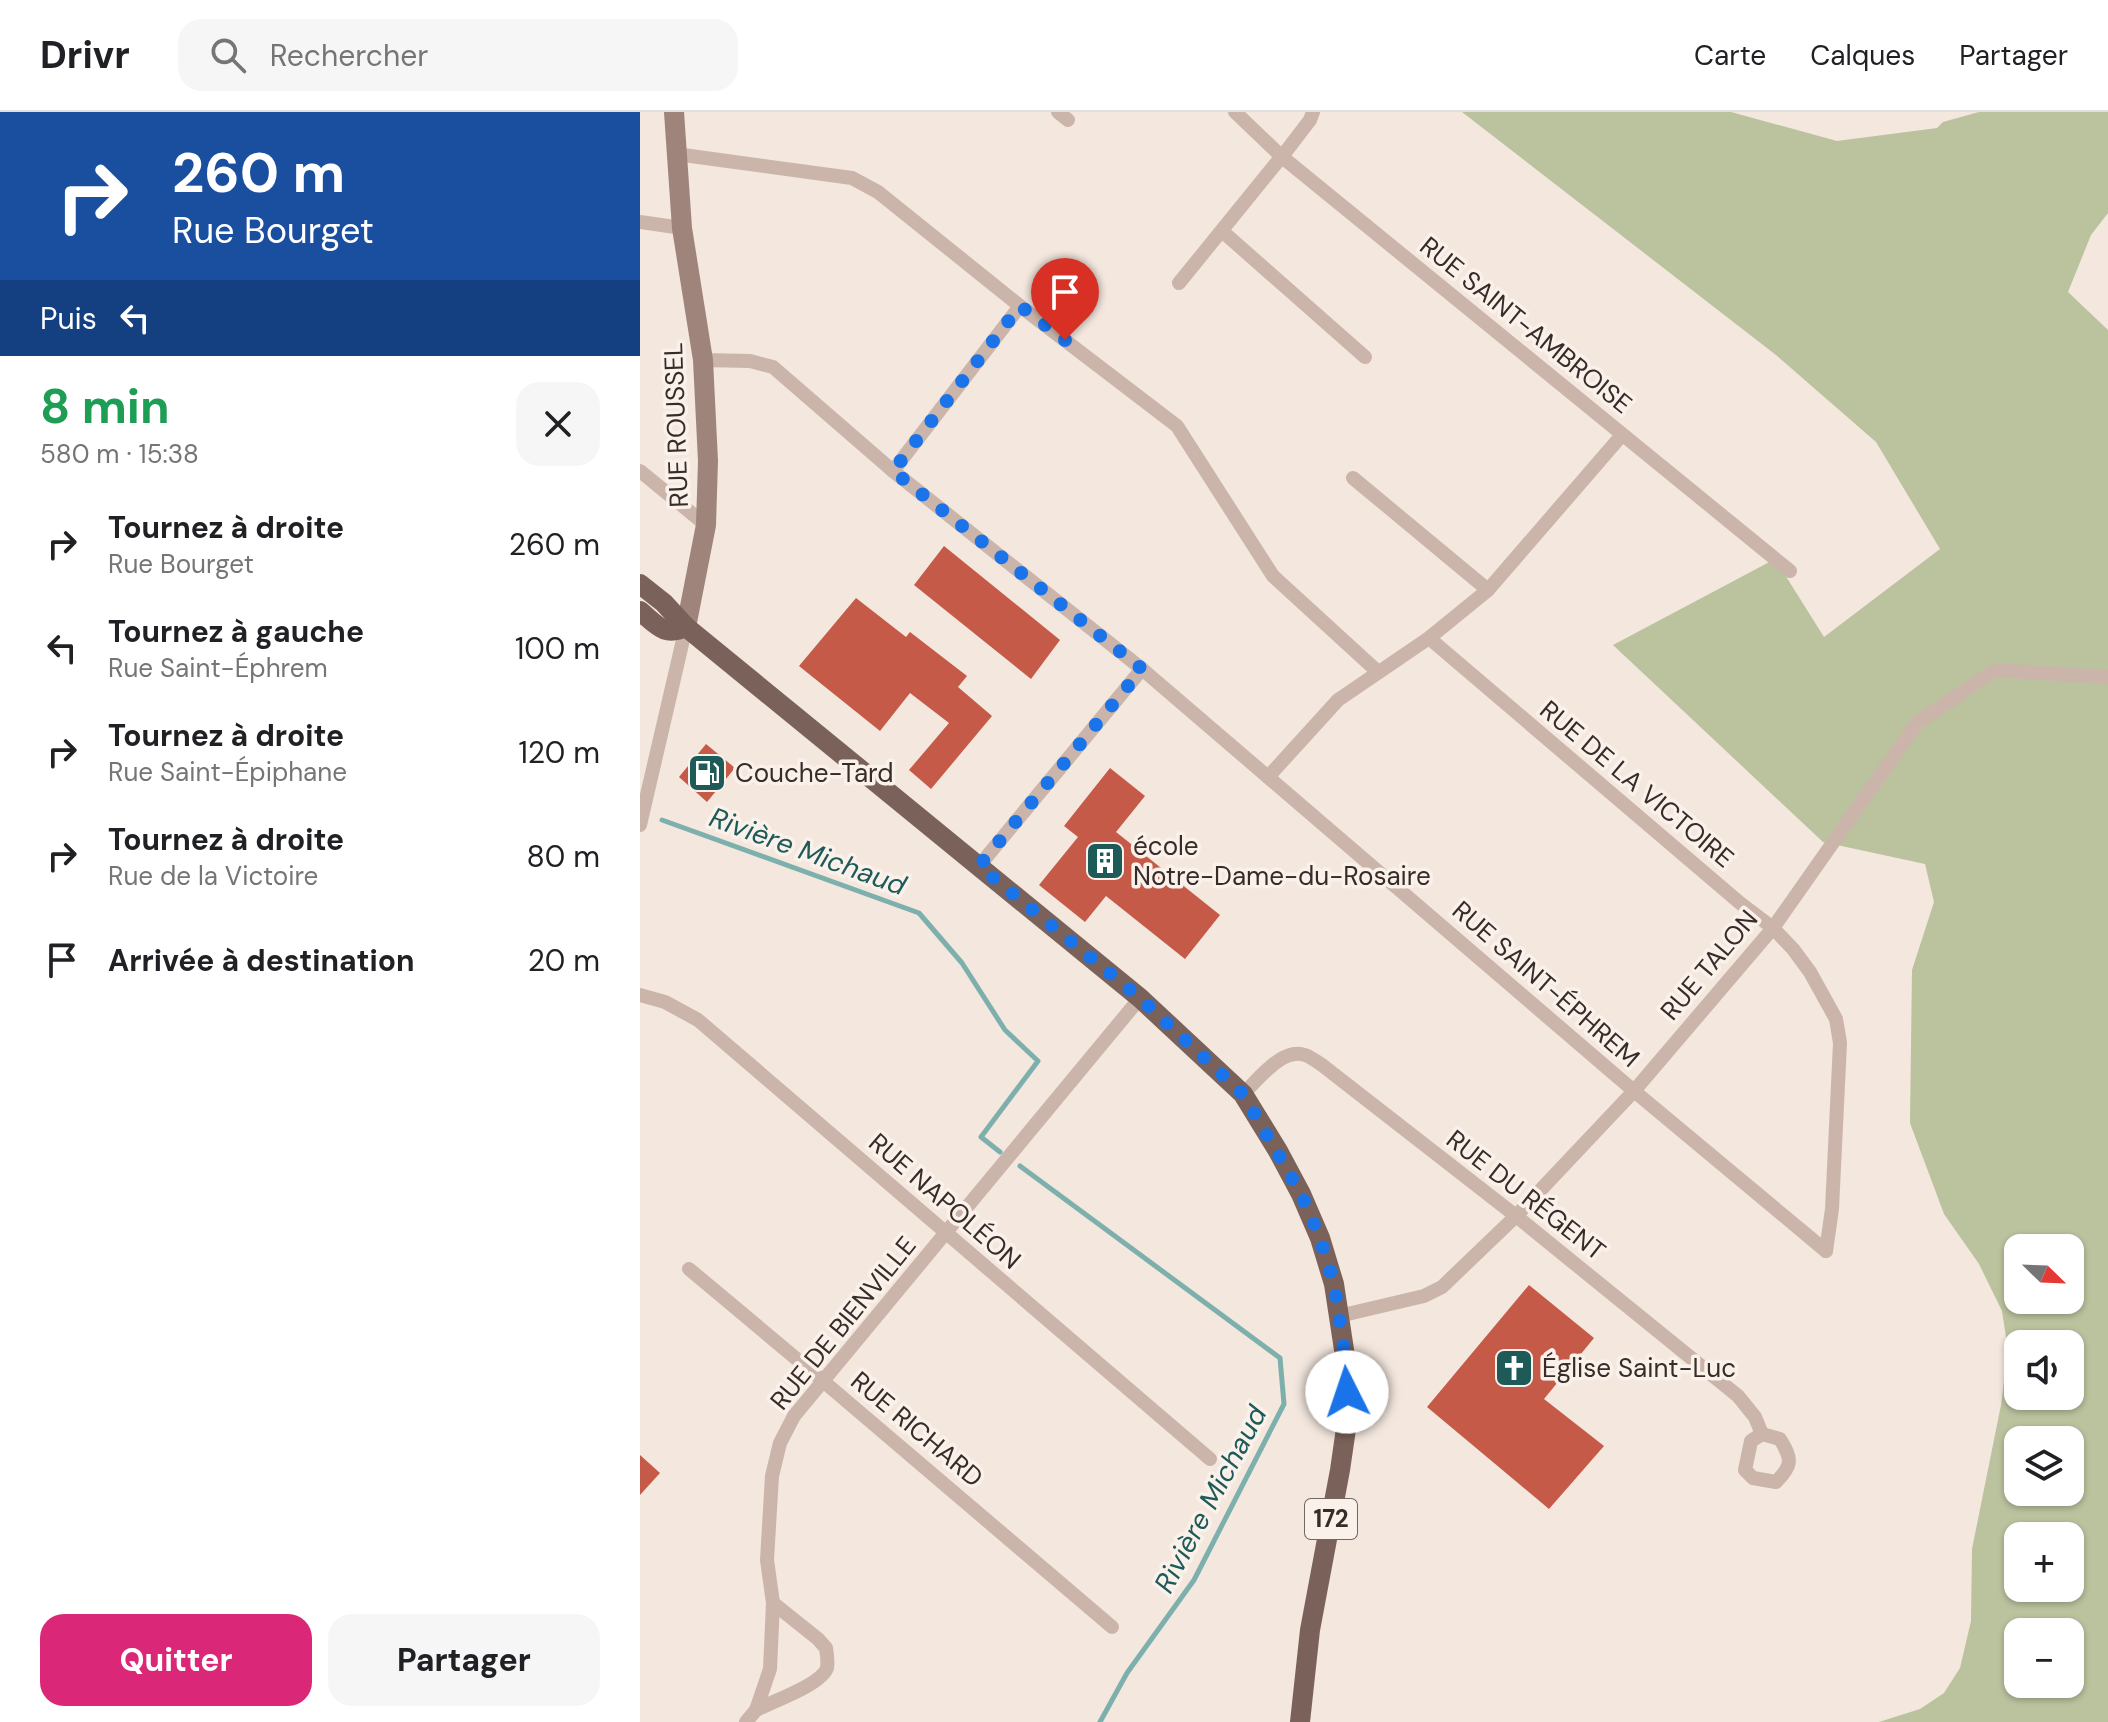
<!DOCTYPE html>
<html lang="fr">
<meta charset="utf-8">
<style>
:root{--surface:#fff;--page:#f6f6f6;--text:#202124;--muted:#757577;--line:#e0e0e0;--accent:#db2777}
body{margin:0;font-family:"DM Sans",sans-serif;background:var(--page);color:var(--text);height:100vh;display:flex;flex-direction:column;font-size:30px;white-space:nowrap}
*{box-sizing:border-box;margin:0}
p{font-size:26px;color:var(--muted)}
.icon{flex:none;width:44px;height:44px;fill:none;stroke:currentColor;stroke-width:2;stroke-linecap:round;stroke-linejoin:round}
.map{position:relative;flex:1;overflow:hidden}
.side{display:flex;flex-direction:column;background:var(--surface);width:640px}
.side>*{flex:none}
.guide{background:#1a4fa0;color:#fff;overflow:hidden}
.needle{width:52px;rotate:113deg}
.fabs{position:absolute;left:1364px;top:1122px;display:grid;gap:16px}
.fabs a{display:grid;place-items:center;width:80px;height:80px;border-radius:16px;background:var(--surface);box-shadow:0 2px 6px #0004;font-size:40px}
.pin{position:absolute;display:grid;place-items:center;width:68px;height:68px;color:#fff;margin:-82px -34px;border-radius:50% 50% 50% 0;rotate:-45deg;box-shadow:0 0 8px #0007}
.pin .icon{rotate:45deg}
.me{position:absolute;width:88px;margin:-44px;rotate:356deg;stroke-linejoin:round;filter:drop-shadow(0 0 6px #0008)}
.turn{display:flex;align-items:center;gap:28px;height:168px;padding:0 40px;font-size:36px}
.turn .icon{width:104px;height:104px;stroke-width:2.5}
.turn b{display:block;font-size:56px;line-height:68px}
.then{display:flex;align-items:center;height:76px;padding:0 40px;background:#0003;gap:16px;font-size:30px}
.round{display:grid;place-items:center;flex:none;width:84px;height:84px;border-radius:24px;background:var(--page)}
.summary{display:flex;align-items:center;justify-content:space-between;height:136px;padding:0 40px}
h1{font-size:48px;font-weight:700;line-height:60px;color:#1e9e55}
.action{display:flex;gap:16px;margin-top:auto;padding:16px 40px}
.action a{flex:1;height:92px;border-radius:24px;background:var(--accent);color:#fff;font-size:32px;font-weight:700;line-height:92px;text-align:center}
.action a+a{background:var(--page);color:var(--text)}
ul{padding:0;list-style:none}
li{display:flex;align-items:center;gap:24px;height:104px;padding:0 40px}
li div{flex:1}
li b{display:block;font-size:30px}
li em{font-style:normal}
header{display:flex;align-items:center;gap:48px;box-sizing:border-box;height:112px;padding:0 40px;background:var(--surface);border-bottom:2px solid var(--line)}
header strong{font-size:38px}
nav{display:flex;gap:44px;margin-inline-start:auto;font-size:28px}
.search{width:560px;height:72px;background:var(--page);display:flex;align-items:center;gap:20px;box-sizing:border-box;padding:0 28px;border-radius:24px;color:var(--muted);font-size:30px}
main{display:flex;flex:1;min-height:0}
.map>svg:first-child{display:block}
</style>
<header>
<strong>Drivr</strong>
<div class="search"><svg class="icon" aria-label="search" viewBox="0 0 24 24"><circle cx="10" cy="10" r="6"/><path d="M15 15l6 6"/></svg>Rechercher</div>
<nav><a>Carte</a><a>Calques</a><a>Partager</a></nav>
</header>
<main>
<section class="side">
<div class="guide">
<div class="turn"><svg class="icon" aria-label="right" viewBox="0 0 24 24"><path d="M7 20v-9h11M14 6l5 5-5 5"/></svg><div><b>260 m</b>Rue Bourget</div></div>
<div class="then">Puis<svg class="icon" aria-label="left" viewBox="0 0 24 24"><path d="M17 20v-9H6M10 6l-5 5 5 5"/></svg></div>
</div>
<div class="summary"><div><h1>8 min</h1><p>580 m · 15:38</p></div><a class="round"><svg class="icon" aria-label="close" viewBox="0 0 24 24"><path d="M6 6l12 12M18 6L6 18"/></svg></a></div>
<ul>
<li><svg class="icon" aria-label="right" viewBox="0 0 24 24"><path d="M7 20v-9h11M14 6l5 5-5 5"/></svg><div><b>Tournez à droite</b><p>Rue Bourget</p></div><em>260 m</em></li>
<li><svg class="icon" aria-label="left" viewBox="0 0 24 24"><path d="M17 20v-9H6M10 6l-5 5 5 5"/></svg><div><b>Tournez à gauche</b><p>Rue Saint-Éphrem</p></div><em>100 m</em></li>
<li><svg class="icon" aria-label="right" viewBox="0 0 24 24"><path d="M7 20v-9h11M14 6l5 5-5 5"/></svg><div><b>Tournez à droite</b><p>Rue Saint-Épiphane</p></div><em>120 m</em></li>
<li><svg class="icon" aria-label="right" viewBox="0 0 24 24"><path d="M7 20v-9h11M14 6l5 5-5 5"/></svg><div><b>Tournez à droite</b><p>Rue de la Victoire</p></div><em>80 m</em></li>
<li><svg class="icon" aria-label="arrive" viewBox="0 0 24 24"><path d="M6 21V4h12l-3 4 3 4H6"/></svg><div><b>Arrivée à destination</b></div><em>20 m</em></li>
</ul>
<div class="action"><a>Quitter</a><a>Partager</a></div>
</section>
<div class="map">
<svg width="1468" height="1610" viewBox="0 0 1468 1610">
<rect width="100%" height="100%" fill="#f3e7de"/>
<!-- green -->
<path fill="#bac29e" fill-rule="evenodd" d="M 822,0 L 1091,0 L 1197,29 L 1297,16 L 1303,10 L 1339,0 L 1468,0 L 1468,101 L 1451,123 L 1428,180 L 1468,218 L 1468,1610 L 1239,1610 L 1280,1597 L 1304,1581 L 1320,1556 L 1331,1509 L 1332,1437 L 1361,1293 L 1368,1238 L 1362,1199 L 1339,1152 L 1304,1102 L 1270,1011 L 1272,858 L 1294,790 L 1285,752 L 1183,730 L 973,533 L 1135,447 L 1184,525 L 1300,437 L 1236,330 L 1136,243 ZM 1378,1136 L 1430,1136 L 1430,1188 L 1378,1188 ZM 1378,1232 L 1430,1232 L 1430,1284 L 1378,1284 ZM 1378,1328 L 1430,1328 L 1430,1380 L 1378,1380 ZM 1378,1424 L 1430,1424 L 1430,1476 L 1378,1476 ZM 1378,1520 L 1430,1520 L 1430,1572 L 1378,1572 Z"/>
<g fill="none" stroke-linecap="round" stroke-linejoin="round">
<!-- stream -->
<g stroke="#7db0ad" stroke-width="5">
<path d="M 22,708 L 279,801 L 322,851 L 365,918 L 398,949 L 341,1025 L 360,1040"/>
<path d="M 380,1054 L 640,1246 L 644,1292 L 554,1468 L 487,1561 L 460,1610"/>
</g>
</g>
<!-- building -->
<g fill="#c65a49">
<path d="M 304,434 L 420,528 L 391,567 L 274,473 Z"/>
<path d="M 216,486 L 266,525 L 270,520 L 327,564 L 318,575 L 352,604 L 291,677 L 269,658 L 309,611 L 270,581 L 240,619 L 159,554 Z"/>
<path d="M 66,632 L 95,656 L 67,690 L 39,665 Z"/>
<path d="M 470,656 L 505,684 L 476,720 L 580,803 L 545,847 L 466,784 L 445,810 L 399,773 L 438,725 L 424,714 Z"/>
<path d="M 889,1173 L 954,1226 L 904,1287 L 964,1334 L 909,1397 L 787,1295 Z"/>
<path d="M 0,1343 L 20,1361 L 0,1383 Z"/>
</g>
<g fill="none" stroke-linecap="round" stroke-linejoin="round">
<!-- street -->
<g stroke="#cbb5aa" stroke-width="14">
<path d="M 418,0 L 428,8"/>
<path d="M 595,0 L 641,44 L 1150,459"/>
<path d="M 36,42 L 212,66 L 238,80 L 380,194 L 537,314 L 633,464 L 738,560"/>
<path d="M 0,110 L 42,116"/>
<path d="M 582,119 L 725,245"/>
<path d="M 539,171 L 647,38 L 670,8 L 673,0"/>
<path d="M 63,248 L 110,249 L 133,255 L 253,359 L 502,557 L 994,979 L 1186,1139"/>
<path d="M 0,359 L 66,413"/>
<path d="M 253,359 L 380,194"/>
<path d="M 713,366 L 848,478"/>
<path d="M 789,526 L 1100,791 L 1133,816 L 1153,837 L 1170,860 L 1196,907 L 1200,931 L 1192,1097 L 1186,1139"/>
<path d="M 628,665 L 698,588 L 789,526 L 848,478 L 982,323"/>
<path d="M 0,713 L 46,515"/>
<path d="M 339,754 L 502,557"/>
<path d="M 0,883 L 25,890 L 58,908 L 570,1347"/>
<path d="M 603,982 C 618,968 642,935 665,943 C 671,945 677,950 682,953 L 876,1104 L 1098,1284 L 1115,1305 L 1122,1322"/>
<path d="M 49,1157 L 183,1269 L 472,1515"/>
<path d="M 699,1204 L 784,1184 L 802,1175 L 876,1104 L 994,979 L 1133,816 L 1277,611 L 1355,558 L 1468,565"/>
<path d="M 1122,1322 L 1140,1327 C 1152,1347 1153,1353 1136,1370 L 1113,1366 L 1105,1358 L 1111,1329 Z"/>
<path d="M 116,1598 C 133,1589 181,1573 187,1556 C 188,1550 187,1542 186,1536 L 178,1527 L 133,1491"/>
<path d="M 106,1610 L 116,1598 L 130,1557 L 133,1491 L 127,1448 L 132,1364 L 140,1331 L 154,1304 L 500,886"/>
</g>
<!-- secondary -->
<path stroke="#9f847b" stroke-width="20" d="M 34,0 L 42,116 L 63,248 L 68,349 L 66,413 L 46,515"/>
<!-- primary -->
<g stroke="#7a625a" stroke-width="20">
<path d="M 0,472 L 24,491 L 46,515 L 500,886 L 603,982 L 638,1039 L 661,1082 L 680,1126 L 694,1172 L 708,1264 L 707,1310 L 700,1358 L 670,1518 L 660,1610"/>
<path d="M 0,499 C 17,513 24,525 46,515"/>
</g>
</g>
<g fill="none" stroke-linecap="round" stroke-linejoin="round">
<!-- route -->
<path stroke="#1a73e8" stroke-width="14" stroke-dasharray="0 25.2" d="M 425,228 L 380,194 L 253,359 L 502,557 L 339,754 L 500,886 L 603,982 L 661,1082 L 680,1126 L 694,1172 L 699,1204 L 708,1264 L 707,1280"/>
</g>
<!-- icons -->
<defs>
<symbol id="fuel-square" viewBox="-11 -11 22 22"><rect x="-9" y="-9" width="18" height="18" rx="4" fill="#1e5a58" stroke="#faf1eb"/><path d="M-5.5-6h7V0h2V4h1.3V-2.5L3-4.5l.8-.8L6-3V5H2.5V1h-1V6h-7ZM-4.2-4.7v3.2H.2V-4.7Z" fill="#fff"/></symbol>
<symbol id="building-square" viewBox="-11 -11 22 22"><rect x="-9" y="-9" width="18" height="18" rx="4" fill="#1e5a58" stroke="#faf1eb"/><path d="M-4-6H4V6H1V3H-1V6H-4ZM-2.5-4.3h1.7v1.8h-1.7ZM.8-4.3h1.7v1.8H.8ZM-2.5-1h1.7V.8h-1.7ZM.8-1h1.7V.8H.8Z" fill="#fff"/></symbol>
<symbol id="church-square" viewBox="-11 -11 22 22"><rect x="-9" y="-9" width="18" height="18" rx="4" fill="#1e5a58" stroke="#faf1eb"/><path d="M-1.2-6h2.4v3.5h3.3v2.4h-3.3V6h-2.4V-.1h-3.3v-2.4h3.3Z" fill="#fff"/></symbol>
</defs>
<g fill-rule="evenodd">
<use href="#fuel-square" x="45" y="639" width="44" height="44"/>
<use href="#building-square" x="443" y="727" width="44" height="44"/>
<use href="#church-square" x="852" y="1234" width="44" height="44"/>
</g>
<g text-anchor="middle" stroke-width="7" stroke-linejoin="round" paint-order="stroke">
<!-- shield labels -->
<rect fill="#faf1eb" stroke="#726763" stroke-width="2" x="665" y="1387" width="52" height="40" rx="6"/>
<g font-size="24" font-weight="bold" fill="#382c29">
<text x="691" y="1415">172</text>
</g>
<!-- street labels -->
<g font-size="26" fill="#382c29" stroke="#faf1eb">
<text transform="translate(886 213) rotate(39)" y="9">RUE SAINT-AMBROISE</text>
<text transform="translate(36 313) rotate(-92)" y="9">RUE ROUSSEL</text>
<text transform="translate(997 672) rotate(40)" y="9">RUE DE LA VICTOIRE</text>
<text transform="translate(1069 853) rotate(-50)" y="9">RUE TALON</text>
<text transform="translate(906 872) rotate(41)" y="9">RUE SAINT-ÉPHREM</text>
<text transform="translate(886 1083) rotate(38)" y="9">RUE DU RÉGENT</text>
<text transform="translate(305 1089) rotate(41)" y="9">RUE NAPOLÉON</text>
<text transform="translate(203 1211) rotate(-51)" y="9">RUE DE BIENVILLE</text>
<text transform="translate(277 1317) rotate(40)" y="9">RUE RICHARD</text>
</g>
<!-- poi labels -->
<g font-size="26" fill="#382c29" stroke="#faf1eb" text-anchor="start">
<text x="95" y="670">Couche-Tard</text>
<text x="493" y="743">école<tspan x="493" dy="30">Notre-Dame-du-Rosaire</tspan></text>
<text x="902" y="1265">Église Saint-Luc</text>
</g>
<!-- water labels -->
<g font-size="28" font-style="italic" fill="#1e5a58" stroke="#faf1eb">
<text transform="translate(168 739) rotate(20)" y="10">Rivière Michaud</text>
<text transform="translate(570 1387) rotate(-62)" y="10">Rivière Michaud</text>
</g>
</g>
</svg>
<div class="fabs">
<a><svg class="needle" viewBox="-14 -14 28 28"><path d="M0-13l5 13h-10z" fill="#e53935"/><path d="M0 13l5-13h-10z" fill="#757577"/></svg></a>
<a><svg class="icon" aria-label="sound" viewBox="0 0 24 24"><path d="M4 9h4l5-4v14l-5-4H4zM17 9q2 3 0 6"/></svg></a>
<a><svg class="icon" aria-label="layers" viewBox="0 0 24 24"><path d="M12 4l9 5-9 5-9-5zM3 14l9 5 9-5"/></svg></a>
<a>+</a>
<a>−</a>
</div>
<div class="pin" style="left:425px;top:228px;background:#d93025"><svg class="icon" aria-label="arrive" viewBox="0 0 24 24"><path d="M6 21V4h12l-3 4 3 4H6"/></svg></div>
<svg class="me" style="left:707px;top:1280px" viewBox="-20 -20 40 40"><circle r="19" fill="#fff"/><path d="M0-13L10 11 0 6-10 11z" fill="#1a73e8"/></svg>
</div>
</main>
